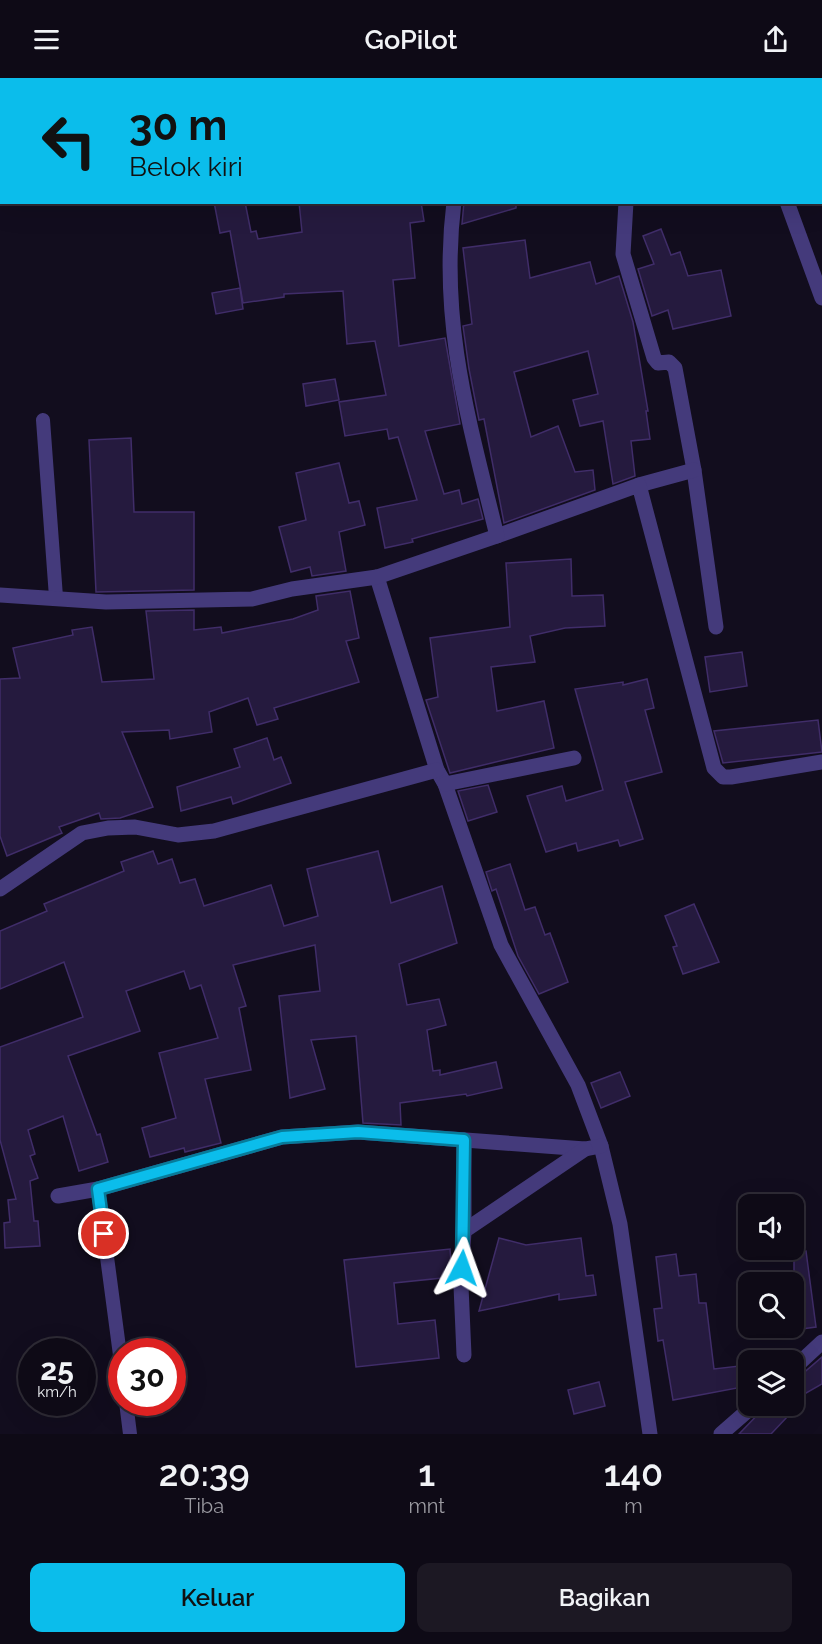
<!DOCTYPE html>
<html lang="id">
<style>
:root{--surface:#0e0a16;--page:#1c1823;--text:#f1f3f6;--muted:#9b9aa1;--line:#2e2b35;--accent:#0bbdeb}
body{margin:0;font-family:Raleway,sans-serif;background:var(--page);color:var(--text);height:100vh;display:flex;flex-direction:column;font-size:22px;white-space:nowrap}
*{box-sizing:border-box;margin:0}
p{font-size:20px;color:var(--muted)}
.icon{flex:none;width:33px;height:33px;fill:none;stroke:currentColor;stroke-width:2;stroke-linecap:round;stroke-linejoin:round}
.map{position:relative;height:1356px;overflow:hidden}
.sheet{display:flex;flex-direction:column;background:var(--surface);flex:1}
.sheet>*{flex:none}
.top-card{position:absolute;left:0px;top:0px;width:822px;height:126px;box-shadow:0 6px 24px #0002,0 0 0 2px var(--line);background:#0bbdeb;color:#111;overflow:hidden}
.fabs{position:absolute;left:738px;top:1116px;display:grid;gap:12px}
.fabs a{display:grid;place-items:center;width:66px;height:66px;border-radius:12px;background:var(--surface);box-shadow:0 6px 24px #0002,0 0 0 2px var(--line);font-size:30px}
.speed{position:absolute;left:18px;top:1260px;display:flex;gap:12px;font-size:30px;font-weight:700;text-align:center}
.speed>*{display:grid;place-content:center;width:78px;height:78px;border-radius:50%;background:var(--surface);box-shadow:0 6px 24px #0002,0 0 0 2px var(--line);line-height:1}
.speed small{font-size:15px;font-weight:400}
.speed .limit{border:9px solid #d22;background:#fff;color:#111}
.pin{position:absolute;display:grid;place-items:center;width:51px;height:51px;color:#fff;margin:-26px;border:3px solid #fff;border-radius:50%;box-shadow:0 2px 6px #0007}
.me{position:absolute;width:66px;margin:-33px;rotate:4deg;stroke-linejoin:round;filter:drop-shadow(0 0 4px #0008)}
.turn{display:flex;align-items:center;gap:21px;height:126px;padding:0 30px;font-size:27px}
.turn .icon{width:78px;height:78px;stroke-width:2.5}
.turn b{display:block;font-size:42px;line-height:51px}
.eta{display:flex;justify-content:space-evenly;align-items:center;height:102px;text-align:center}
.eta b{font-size:36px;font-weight:600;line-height:42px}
.cta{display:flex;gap:12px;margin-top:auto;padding:12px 30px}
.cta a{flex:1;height:69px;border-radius:12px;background:var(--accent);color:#111;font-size:24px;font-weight:600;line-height:69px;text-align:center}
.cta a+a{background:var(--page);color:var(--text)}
header{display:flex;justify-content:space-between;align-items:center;height:78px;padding:0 30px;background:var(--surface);font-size:27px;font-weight:600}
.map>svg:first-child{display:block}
</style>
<header><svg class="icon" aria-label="menu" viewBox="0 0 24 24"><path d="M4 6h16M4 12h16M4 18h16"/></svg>GoPilot<svg class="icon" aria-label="share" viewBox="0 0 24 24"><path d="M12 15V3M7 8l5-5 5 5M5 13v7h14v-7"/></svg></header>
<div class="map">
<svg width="822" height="1356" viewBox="0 0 822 1356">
<rect width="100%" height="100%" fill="#120d1e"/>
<!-- building -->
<g fill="#251a3e" stroke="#402d69" stroke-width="1.5">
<path d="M 214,124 L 245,124 L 251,154 L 256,153 L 258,161 L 302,154 L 299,124 L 421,124 L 424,143 L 410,145 L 415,200 L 393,202 L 399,268 L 445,260 L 460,346 L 425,353 L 444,416 L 459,412 L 462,426 L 478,421 L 483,441 L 412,461 L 413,464 L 385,470 L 377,430 L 417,422 L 398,359 L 389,361 L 387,351 L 345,358 L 339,324 L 386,317 L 375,263 L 347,266 L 343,213 L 284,216 L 284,219 L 243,225 L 230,153 L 220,155 Z"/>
<path d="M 464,124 L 516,124 L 516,130 L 462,146 Z"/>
<path d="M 661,151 L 671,177 L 680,174 L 688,198 L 721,192 L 731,238 L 673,251 L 668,232 L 652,238 L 638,191 L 654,186 L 643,158 Z"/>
<path d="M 525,162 L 530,200 L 590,184 L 596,206 L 619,198 L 633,244 L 648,333 L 646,333 L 650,361 L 631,363 L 635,398 L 613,406 L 603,343 L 580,348 L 573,322 L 598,316 L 588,273 L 514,294 L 531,359 L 558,348 L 575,394 L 593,392 L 595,412 L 504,445 L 484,341 L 479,342 L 469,291 L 463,248 L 472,246 L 463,170 Z"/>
<path d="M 240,210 L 243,231 L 216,236 L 212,215 Z"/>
<path d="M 335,301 L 339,322 L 306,328 L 303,306 Z"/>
<path d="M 131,360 L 134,434 L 194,434 L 194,512 L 96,514 L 89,362 Z"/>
<path d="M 339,385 L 349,425 L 359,423 L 365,447 L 339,454 L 346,493 L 312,498 L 310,489 L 291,494 L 279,449 L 306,442 L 296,395 Z"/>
<path d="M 571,481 L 572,518 L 603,517 L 605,548 L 565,550 L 530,558 L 535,584 L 491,589 L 497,633 L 544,623 L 554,670 L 450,695 L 426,622 L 438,619 L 430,560 L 510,549 L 506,485 Z"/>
<path d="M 350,513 L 359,560 L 346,563 L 359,604 L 274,630 L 278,641 L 257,647 L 248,620 L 209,634 L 212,654 L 170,661 L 169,652 L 122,654 L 153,729 L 120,740 L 101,741 L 99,735 L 59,749 L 62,755 L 7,778 L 0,758 L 0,601 L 20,600 L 13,570 L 73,557 L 72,552 L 92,549 L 102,604 L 154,601 L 146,533 L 194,532 L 194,552 L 221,549 L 222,555 L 293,541 L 318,532 L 316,518 Z"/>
<path d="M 742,574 L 747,608 L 710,614 L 705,579 Z"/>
<path d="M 647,601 L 654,630 L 645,632 L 662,694 L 625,704 L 643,761 L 620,768 L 618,762 L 578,773 L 576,765 L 546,774 L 527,718 L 562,708 L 566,723 L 603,712 L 575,611 L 623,604 L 623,607 Z"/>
<path d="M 818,642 L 822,674 L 723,685 L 714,653 Z"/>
<path d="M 267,660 L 274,682 L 281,679 L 291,705 L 233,726 L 231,719 L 181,733 L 177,709 L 240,689 L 234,671 Z"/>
<path d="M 488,707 L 497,734 L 468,743 L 458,713 Z"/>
<path d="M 153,773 L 158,786 L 172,781 L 180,805 L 195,801 L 204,828 L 271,807 L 284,848 L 318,838 L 307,791 L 378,773 L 391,825 L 442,808 L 457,865 L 399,886 L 407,927 L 439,921 L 446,947 L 427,952 L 433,993 L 440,992 L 440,997 L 496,984 L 502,1010 L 467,1018 L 466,1016 L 400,1025 L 401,1047 L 363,1045 L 356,958 L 311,962 L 325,1011 L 290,1020 L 279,918 L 320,913 L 315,867 L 233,887 L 246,928 L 239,930 L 251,992 L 205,1001 L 221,1065 L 185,1074 L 184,1070 L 150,1079 L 142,1050 L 176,1040 L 159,975 L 218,960 L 201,907 L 190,911 L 184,893 L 126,913 L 140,953 L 68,978 L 97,1057 L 100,1056 L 108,1084 L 79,1093 L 63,1038 L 28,1052 L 35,1076 L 30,1078 L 38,1100 L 30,1103 L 34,1143 L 38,1143 L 40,1168 L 5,1170 L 4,1145 L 10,1144 L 8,1122 L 16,1121 L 0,1062 L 0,969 L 83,939 L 64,884 L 0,911 L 0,853 L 47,833 L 44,826 L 124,793 L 121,784 Z"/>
<path d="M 510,786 L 525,832 L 535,829 L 545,857 L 550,855 L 568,904 L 539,916 L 518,878 L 496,811 L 492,813 L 486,794 Z"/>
<path d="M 694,826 L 719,884 L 683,896 L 673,869 L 677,868 L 665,838 Z"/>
<path d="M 620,994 L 630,1018 L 601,1030 L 591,1005 Z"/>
<path d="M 499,1160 L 526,1167 L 581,1160 L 586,1198 L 593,1197 L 596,1217 L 559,1222 L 559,1216 L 479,1233 Z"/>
<path d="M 450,1171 L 452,1199 L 394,1205 L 398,1246 L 435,1242 L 439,1280 L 356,1289 L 344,1182 Z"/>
<path d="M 806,1173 L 816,1249 L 794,1252 L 794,1174 Z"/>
<path d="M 676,1176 L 679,1198 L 696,1196 L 699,1225 L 706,1225 L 714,1291 L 748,1287 L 748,1308 L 673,1322 L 663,1262 L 658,1263 L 654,1231 L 662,1230 L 656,1179 Z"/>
<path d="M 822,1279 L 822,1306 L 794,1322 L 794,1299 L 801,1297 Z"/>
<path d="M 599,1304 L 605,1328 L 574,1336 L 568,1312 Z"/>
<path d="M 766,1328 L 777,1328 L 788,1338 L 771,1356 L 739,1356 Z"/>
</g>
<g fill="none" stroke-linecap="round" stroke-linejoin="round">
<!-- service -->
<g stroke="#443a7b" stroke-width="14">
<path d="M 43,342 L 56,519"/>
<path d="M 98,1111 L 122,1292"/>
<path d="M 126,1324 L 130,1356"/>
</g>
<!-- minor -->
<g stroke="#443a7b" stroke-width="15">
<path d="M 470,0 L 471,2"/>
<path d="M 729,0 L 730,2"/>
<path d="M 652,2 L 654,0"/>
<path d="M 820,13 L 822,12"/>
<path d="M 626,124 L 623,176 L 654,280 L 658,285 L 669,284 L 675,290 L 694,392 L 716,549"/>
<path d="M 787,124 L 822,220"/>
<path d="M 639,407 L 694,392"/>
<path d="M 497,458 L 639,407 L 714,690 L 723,699 L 731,699 L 822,684"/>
<path d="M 377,499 L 437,692 L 445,706 L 501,867 L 578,1007 L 601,1068 L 620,1146 L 650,1356"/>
<path d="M 0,517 L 106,524 L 252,521 L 292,511 L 377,499 L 497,458 C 469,343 439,244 454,124"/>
<path d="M 445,706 L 574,680"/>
<path d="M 0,811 L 82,755 L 108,750 L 135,749 L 178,757 L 214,753 L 437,692"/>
<path d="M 58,1118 L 98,1111 L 282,1059 L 358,1054 L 585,1071 L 601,1068"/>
<path d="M 464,1153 L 585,1071"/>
<path d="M 464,1277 L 461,1208 L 464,1153 L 464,1062"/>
<path d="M 794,1290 L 822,1264"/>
<path d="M 721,1356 L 753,1328"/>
</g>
</g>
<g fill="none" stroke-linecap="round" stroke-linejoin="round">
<defs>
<path id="route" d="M 104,1156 L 98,1111 L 282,1059 L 358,1054 L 464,1062 L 462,1190"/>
</defs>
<!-- route casing -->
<use href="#route" stroke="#077b99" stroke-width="15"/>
<!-- route -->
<use href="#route" stroke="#0bbdeb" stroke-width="10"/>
</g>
</svg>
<div class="fabs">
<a><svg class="icon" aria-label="sound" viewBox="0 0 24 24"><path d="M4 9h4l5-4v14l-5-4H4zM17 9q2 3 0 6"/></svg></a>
<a><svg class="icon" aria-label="search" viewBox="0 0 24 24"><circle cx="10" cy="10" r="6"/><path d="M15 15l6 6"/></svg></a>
<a><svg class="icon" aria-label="layers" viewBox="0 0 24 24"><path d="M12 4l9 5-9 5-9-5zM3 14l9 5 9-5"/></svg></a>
</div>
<div class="speed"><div>25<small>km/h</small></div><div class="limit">30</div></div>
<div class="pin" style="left:104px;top:1156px;background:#d93025"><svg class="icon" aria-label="arrive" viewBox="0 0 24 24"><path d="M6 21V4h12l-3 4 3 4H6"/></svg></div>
<svg class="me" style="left:462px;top:1190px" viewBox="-20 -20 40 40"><path d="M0-17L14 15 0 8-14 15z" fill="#0bbdeb" stroke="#fff" stroke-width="4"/></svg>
<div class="top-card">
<div class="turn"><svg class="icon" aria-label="left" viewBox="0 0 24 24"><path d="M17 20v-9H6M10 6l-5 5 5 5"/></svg><div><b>30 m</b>Belok kiri</div></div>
</div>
</div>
<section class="sheet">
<div class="eta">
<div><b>20:39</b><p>Tiba</p></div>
<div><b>1</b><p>mnt</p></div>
<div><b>140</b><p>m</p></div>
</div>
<div class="cta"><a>Keluar</a><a>Bagikan</a></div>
</section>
